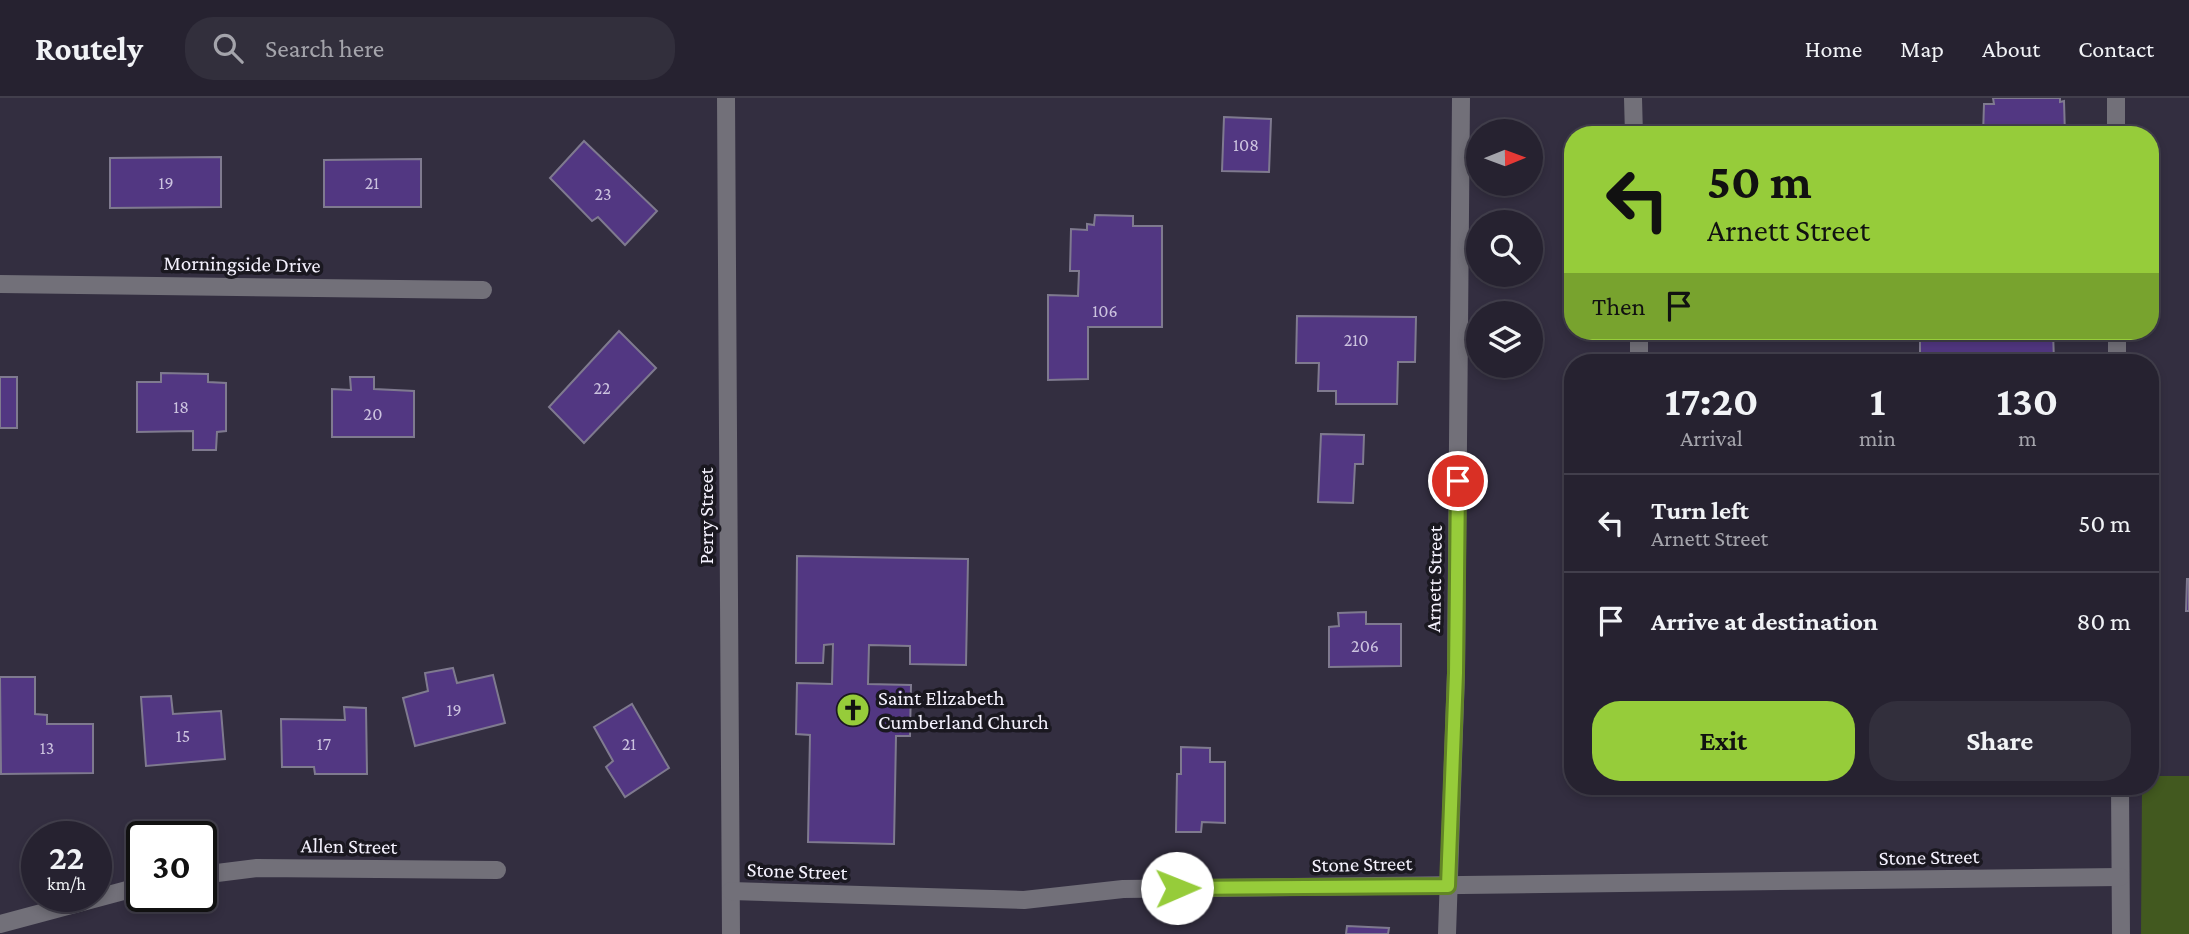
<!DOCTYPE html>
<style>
:root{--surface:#262230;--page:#322f3c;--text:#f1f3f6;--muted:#a4a4ab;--line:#423f4c;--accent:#96cc3a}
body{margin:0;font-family:"Crimson Pro",serif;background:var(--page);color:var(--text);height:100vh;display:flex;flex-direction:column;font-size:26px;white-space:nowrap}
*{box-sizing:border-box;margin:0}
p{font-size:23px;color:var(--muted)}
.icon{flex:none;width:38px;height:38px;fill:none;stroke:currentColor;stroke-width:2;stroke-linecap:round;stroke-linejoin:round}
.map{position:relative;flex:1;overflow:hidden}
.sheet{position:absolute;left:1564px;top:256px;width:595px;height:441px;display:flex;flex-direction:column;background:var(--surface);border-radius:28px;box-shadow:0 4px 10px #0003,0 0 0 2px var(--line)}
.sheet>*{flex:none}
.hud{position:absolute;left:1564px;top:28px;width:595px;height:214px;border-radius:28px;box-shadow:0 4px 10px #0003,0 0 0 2px var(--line);background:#96cc3a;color:#111;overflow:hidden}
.needle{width:46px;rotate:89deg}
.fabs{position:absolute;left:1466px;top:21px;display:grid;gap:14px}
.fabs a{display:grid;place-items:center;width:77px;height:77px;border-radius:50%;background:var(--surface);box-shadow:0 4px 10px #0003,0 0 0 2px var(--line);font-size:35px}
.speed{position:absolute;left:21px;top:723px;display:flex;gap:14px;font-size:35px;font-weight:700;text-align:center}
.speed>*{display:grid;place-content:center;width:91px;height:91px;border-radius:50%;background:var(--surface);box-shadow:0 4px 10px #0003,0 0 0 2px var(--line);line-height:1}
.speed small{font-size:18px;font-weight:400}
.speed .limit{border:4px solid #111;border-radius:10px;background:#fff;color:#111}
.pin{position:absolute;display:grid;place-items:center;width:60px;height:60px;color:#fff;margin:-30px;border:4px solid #fff;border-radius:50%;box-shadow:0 2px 7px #0007}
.me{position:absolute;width:77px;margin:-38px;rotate:89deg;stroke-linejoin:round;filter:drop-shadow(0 0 5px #0008)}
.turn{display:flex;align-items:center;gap:24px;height:147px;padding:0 28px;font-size:32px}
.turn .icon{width:91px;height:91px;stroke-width:2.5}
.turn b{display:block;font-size:49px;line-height:60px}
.then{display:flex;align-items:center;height:66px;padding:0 28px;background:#0003;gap:14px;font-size:26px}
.eta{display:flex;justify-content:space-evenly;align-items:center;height:119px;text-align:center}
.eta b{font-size:42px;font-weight:700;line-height:49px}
.cta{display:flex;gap:14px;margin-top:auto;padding:14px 28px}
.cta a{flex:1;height:80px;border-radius:28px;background:var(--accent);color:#111;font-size:28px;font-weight:700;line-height:80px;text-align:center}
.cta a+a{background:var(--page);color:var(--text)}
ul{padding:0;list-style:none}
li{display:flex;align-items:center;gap:21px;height:98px;padding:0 28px;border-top:2px solid var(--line)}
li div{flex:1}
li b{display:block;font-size:26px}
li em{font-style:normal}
header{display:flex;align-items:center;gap:42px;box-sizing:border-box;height:98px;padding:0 35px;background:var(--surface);border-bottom:2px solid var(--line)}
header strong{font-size:33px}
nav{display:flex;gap:38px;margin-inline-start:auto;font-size:24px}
.search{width:490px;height:63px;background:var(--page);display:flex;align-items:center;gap:18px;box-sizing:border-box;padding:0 24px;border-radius:28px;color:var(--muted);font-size:26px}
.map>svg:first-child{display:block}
</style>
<header>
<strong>Routely</strong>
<div class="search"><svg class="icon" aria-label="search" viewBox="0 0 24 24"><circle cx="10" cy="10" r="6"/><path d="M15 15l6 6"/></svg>Search here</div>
<nav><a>Home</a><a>Map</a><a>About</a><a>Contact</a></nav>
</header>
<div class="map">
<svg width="2189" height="836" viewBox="0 0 2189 836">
<rect width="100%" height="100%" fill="#332e40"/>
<!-- green -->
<path fill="#42591f" d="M 2151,678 L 2189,678 L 2189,836 L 2141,836 L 2142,688 L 2151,688 Z"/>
<!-- building -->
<g fill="#523782" stroke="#7f7a8f" stroke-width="2">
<path d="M 1993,0 L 2060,0 L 2060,4 L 2064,3 L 2065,37 L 1983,37 L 1984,6 L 1994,6 Z"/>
<path d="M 1224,19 L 1271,21 L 1269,74 L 1222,73 Z"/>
<path d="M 584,43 L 657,113 L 625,147 L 598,119 L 592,123 L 550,80 Z"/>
<path d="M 221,59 L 221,109 L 110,110 L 110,60 Z"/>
<path d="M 421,61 L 421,109 L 324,109 L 324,62 Z"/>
<path d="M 1095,117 L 1133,118 L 1133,128 L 1162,128 L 1162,229 L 1088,229 L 1088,281 L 1048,282 L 1048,197 L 1078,198 L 1079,173 L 1070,173 L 1071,131 L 1087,132 L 1087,126 L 1094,127 Z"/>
<path d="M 1297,218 L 1416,219 L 1415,264 L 1398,264 L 1397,306 L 1336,306 L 1336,293 L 1318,293 L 1319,265 L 1296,265 Z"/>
<path d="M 619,233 L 656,270 L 584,345 L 549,309 Z"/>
<path d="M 1920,233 L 2053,233 L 2054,264 L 1920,264 Z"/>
<path d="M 161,275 L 208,276 L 208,284 L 226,285 L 226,333 L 217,334 L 216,352 L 193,352 L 193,333 L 137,334 L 137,284 L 161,284 Z"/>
<rect x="0" y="279" width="17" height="51"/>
<path d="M 350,279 L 374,279 L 374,291 L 414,293 L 414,339 L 332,339 L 332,291 L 351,292 Z"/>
<path d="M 1321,336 L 1364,337 L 1363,366 L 1355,366 L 1353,405 L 1318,404 Z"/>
<path d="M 797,458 L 968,461 L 966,567 L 910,566 L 910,548 L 869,547 L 868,586 L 911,587 L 910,638 L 896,638 L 894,746 L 808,744 L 810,637 L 796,636 L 797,585 L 832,586 L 833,546 L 824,547 L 823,565 L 796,565 Z"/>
<path d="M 2187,481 L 2189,481 L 2189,513 L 2186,513 Z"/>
<path d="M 1366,514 L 1366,526 L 1401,526 L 1401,568 L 1329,569 L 1329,529 L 1339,528 L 1338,515 Z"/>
<path d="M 453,570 L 457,585 L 493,577 L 505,625 L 415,648 L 403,600 L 428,593 L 425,575 Z"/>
<path d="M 0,579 L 35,579 L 35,616 L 47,617 L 47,626 L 93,626 L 93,675 L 1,676 Z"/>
<path d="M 171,598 L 173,616 L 221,613 L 225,661 L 146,668 L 141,599 Z"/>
<path d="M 632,606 L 669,670 L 625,699 L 606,669 L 613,663 L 594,629 Z"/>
<path d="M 344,609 L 366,610 L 367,676 L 315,676 L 314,669 L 282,669 L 281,621 L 345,622 Z"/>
<path d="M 1181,649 L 1210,650 L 1210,664 L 1225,664 L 1225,725 L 1202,724 L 1201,734 L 1176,734 L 1177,676 L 1181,676 Z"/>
<path d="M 1347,828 L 1389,830 L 1388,836 L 1346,836 Z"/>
</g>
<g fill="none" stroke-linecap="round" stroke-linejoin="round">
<!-- minor -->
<g stroke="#727079" stroke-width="18">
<path d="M 726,0 L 731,836"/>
<path d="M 1633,0 L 1634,37"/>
<path d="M 2116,0 L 2116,37"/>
<path d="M 0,186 L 483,192"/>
<path d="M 1639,233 L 1639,264"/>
<path d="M 2117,233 L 2117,264"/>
<path d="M 2120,688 L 2121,836"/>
<path d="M 201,777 L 257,770 L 497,772"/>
<path d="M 731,793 L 1024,802 L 1123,791 L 2120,779"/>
<path d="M 0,826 L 142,788"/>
<path d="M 1447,836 L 1456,575 L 1461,0"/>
</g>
</g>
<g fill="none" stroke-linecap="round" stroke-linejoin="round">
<defs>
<path id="route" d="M 1177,790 L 1448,788 L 1456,575 L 1458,383"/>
</defs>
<!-- route casing -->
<use href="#route" stroke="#628526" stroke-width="18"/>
<!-- route -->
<use href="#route" stroke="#96cc3a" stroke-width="12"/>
</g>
<!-- icons -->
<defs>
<symbol id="church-disc" viewBox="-11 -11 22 22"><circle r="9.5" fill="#96cc3a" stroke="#1a1820"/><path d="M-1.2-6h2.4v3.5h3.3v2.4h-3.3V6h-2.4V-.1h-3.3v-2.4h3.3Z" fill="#111"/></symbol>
</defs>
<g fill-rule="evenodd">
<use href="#church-disc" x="834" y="593" width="38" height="38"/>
</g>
<g text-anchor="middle" stroke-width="7" stroke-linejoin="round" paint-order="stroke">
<!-- number labels -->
<g font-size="18" fill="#ccc3df">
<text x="1246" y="53">108</text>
<text x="166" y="91">19</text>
<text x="372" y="91">21</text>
<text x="603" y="102">23</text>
<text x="1105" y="219">106</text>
<text x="1356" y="248">210</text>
<text x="602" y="296">22</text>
<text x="181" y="315">18</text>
<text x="373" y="322">20</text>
<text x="1365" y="554">206</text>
<text x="454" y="618">19</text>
<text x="183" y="644">15</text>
<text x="324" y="652">17</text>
<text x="629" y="652">21</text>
<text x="47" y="656">13</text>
</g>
<!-- street labels -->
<g font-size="21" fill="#f5f2fe" stroke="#1a1820">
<text transform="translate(242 166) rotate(1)" y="7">Morningside Drive</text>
<text transform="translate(706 418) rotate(-90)" y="7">Perry Street</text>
<text transform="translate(1434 481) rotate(-89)" y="7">Arnett Street</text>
<text transform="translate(349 748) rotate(1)" y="7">Allen Street</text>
<text transform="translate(1929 759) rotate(-1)" y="7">Stone Street</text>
<text transform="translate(1362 766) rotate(-1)" y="7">Stone Street</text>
<text transform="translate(797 773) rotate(2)" y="7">Stone Street</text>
</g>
<!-- poi labels -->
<g font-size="21" fill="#f5f2fe" stroke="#1a1820" text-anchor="start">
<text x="878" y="607">Saint Elizabeth<tspan x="878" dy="24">Cumberland Church</tspan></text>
</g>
</g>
</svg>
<div class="fabs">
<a><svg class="needle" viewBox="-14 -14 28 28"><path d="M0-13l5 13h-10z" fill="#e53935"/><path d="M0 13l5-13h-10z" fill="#a4a4ab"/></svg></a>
<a><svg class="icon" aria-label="search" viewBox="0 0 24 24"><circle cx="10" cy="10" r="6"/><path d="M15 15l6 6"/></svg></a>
<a><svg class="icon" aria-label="layers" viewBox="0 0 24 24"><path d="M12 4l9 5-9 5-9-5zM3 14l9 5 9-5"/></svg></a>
</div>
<div class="speed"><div>22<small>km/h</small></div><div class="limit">30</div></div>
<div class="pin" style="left:1458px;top:383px;background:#d93025"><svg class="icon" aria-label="arrive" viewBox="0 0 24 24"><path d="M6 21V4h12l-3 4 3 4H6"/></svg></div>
<svg class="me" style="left:1177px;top:790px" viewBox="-20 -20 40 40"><circle r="19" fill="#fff"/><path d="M0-13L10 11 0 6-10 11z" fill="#96cc3a"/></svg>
<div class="hud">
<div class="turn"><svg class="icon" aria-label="left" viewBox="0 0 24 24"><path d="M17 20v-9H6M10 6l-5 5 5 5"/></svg><div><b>50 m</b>Arnett Street</div></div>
<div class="then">Then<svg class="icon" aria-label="arrive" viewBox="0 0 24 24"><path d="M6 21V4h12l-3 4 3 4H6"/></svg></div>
</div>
<section class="sheet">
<div class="eta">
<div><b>17:20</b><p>Arrival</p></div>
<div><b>1</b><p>min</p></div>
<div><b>130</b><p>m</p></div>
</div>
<ul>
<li><svg class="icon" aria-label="left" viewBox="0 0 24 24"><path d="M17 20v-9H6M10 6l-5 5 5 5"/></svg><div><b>Turn left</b><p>Arnett Street</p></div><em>50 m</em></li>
<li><svg class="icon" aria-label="arrive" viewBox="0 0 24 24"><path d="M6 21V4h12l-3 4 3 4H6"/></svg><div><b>Arrive at destination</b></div><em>80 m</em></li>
</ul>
<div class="cta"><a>Exit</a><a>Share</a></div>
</section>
</div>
